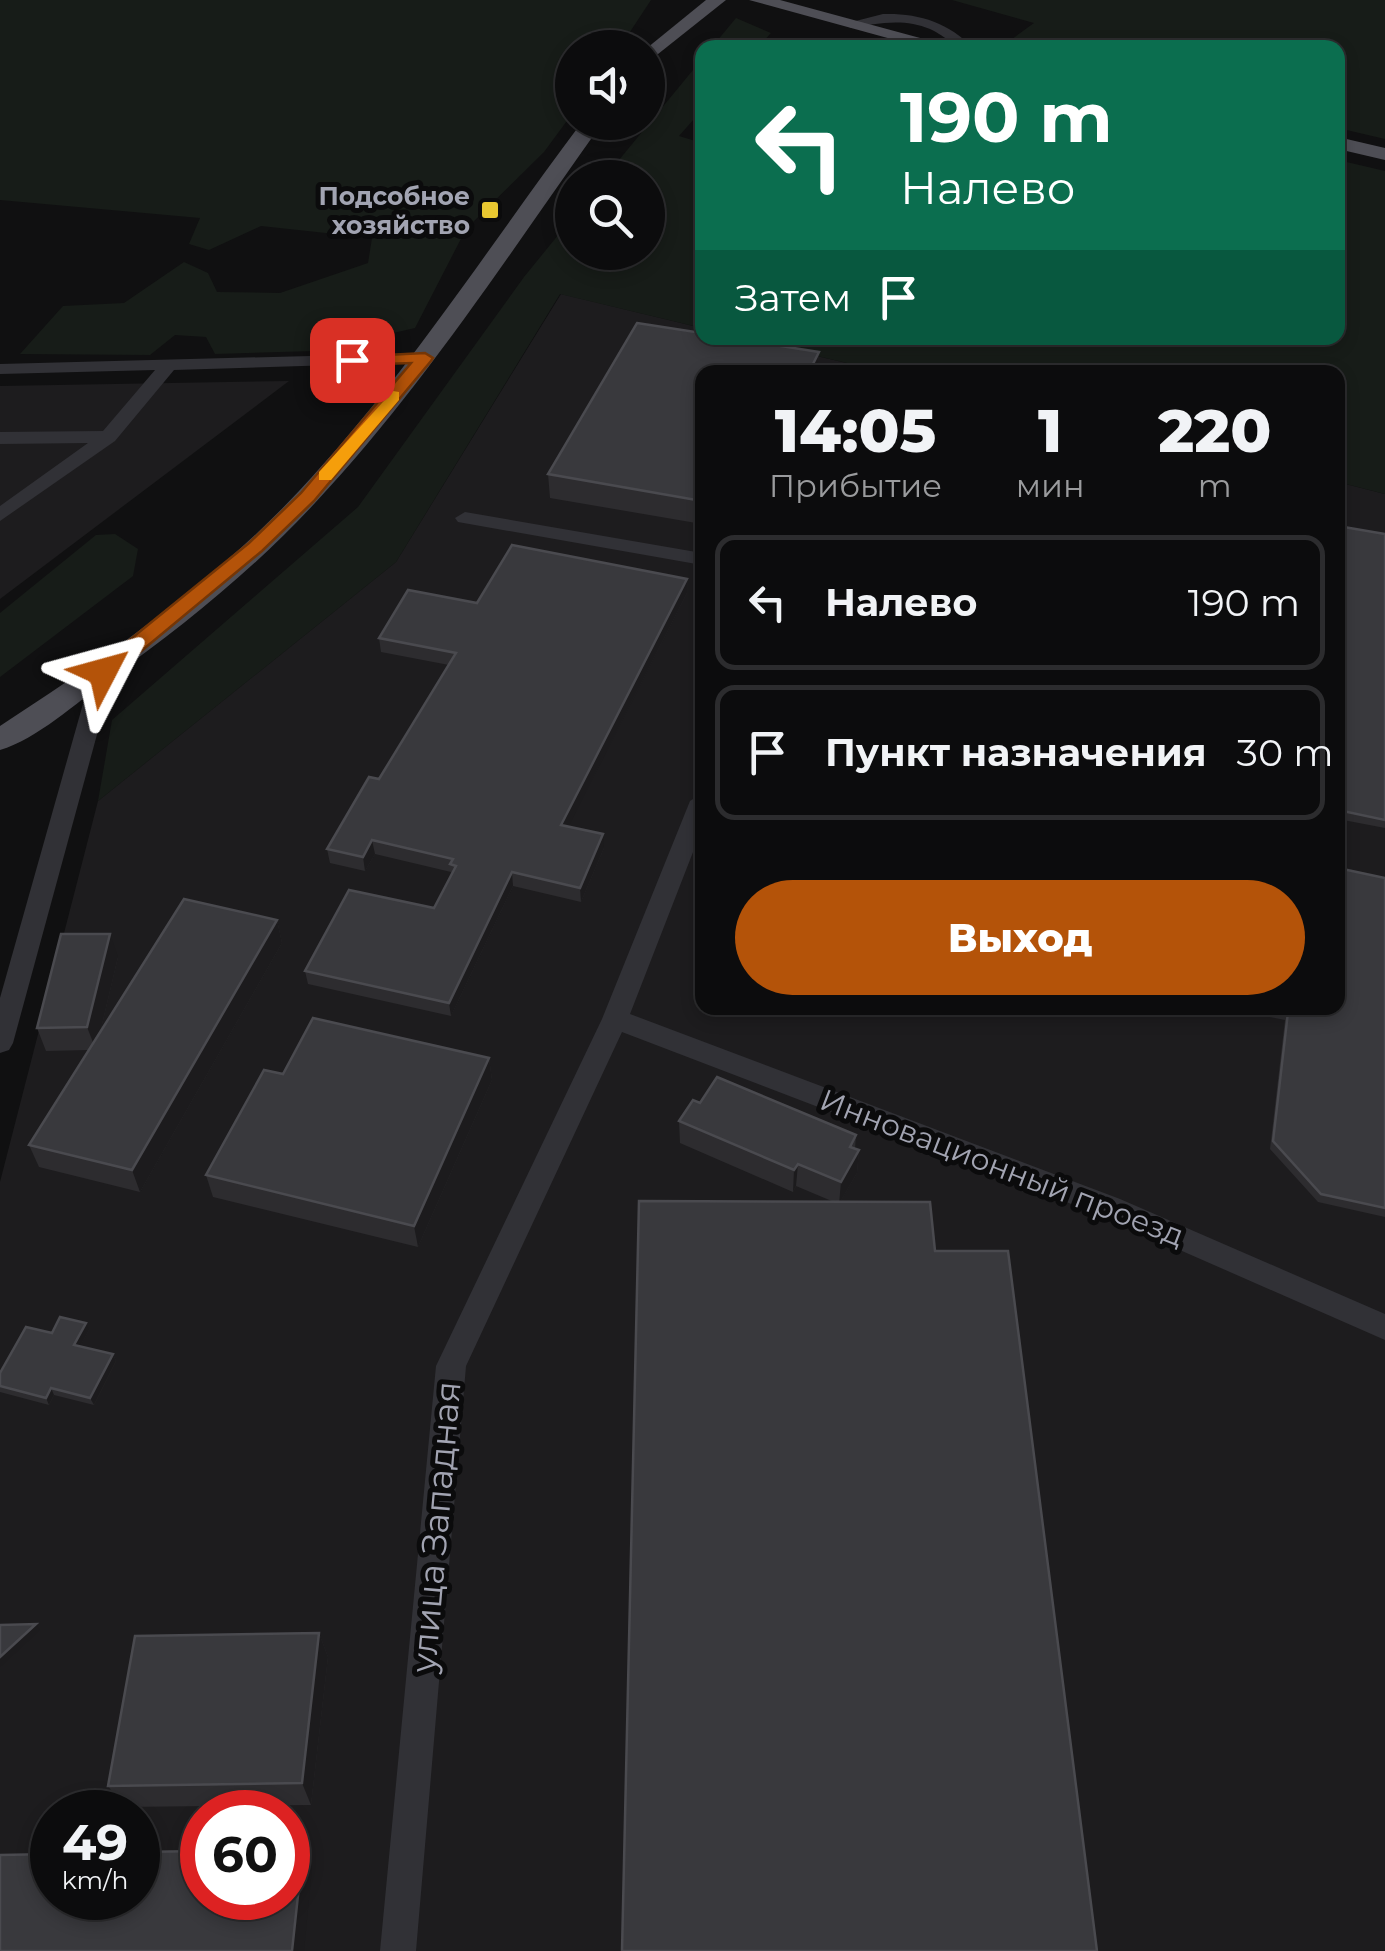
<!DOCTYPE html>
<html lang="ru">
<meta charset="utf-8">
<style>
:root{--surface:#0c0c0d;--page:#1a1a1b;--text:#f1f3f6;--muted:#9a9b9d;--line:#2c2c2e;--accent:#b45309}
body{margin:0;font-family:Montserrat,sans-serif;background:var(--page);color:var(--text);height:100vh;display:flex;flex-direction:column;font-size:38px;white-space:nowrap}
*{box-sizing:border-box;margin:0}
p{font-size:32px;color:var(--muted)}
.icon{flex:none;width:55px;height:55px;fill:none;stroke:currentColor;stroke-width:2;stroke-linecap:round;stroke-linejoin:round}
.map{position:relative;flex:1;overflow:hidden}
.sheet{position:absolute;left:695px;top:365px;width:650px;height:650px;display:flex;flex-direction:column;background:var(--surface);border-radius:20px;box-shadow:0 5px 15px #0003,0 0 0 2px var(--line)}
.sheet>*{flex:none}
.top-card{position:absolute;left:695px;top:40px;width:650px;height:305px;border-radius:20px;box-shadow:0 5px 15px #0003,0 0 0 2px var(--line);background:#0b6e4f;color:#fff;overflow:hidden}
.buttons{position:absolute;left:555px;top:30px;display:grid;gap:20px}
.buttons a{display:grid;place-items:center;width:110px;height:110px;border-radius:50%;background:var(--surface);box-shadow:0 5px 15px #0003,0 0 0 2px var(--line);font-size:50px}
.speed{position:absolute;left:30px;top:1790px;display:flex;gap:20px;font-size:50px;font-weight:700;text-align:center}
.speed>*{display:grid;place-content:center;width:130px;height:130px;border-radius:50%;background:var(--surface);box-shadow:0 5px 15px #0003,0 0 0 2px var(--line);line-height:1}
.speed small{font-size:25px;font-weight:400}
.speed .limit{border:15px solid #d22;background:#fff;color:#111}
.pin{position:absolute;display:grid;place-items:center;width:85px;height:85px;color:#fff;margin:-42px;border-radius:20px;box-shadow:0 5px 15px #0006}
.me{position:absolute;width:110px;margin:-55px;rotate:51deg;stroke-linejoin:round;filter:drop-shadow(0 0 8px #0008)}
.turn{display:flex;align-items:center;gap:35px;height:210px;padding:0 40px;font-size:45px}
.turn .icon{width:130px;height:130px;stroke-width:2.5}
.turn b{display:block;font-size:70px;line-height:85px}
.then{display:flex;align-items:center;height:95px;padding:0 40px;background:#0003;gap:20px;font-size:38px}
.eta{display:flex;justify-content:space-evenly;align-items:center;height:170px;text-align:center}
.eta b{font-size:60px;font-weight:800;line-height:70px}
.cta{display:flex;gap:20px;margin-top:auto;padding:20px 40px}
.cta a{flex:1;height:115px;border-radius:60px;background:var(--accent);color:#fff;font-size:40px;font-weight:800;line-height:115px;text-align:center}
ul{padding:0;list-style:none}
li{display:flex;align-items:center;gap:30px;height:135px;margin:0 20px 15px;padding:0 20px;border:5px solid var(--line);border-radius:20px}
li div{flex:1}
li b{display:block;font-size:38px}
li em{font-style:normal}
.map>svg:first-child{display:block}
</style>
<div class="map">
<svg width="1385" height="1951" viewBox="0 0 1385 1951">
<rect width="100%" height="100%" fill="#101011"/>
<!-- built -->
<g fill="#1d1c1e" fill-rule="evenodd">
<path d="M 561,294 L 702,328 L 702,338 L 741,338 L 885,372 L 702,372 L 702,1008 L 1338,1008 L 1338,482 L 1385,494 L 1385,1951 L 0,1951 L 0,1182 L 98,801 L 396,562 ZM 52,1812 L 138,1812 L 138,1898 L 52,1898 ZM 202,1812 L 288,1812 L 288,1898 L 202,1898 Z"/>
<path d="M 289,381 L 0,599 L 0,386 Z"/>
</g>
<!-- green -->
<g fill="#171c18">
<path d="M 0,0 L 651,0 L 620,47 L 572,48 L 572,114 L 544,152 L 466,229 L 415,328 L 315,351 L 215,354 L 206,337 L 175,335 L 150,355 L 20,354 L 63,306 L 124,303 L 184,262 L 208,273 L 217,292 L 280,293 L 368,263 L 372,238 L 261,226 L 209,250 L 189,244 L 200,218 L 0,200 Z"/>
<path d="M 952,0 L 1385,0 L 1385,139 L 1338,128 L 1338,48 L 1001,47 L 1034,23 Z"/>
<path d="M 736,18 L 771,33 L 758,47 L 712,47 Z"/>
<path d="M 702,59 L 702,110 L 679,136 L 702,143 L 702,328 L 560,294 L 396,562 L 98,801 L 112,720 L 358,507 L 524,277 L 572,218 L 572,252 L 648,252 L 648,178 L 605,177 Z"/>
<path d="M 1338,160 L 1385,171 L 1385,494 L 1338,482 L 1338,372 L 885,372 L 741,338 L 1338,338 Z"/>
<path d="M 115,534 L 138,549 L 133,576 L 0,677 L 0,613 L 96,535 Z"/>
</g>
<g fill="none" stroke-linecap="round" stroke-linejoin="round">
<!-- minor -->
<g fill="#313136" fill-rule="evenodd">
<path d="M 883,14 C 918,13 948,22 973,48 C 954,48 947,37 930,29 C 905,18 877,23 851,28 L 844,24 Z"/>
<path d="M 425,353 L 431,354 L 431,362 L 174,370 L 115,441 L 0,521 L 0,506 L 88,443 L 0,444 L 0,432 L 103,431 L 155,370 L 0,374 L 0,364 Z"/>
<path d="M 465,512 L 702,553 L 702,565 L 458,522 L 455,518 Z"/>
<path d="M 103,665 L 114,672 L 13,1043 L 9,1050 L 0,1053 L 0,998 L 92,672 Z"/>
<path d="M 702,793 L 702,829 L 630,1014 L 1120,1199 L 1385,1314 L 1385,1340 L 1100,1215 L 622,1032 L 466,1366 L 416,1951 L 380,1951 L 436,1366 L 602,1019 L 690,801 Z"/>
</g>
<!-- major -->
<g fill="#4e4e55" fill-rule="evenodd">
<path d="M 706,0 L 726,0 L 648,62 L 647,48 Z"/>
<path d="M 749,0 L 780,0 L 957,48 L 924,48 Z"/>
<path d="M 582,122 L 603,122 C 511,251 423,388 315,503 C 253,570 182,627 108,680 C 76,703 37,739 0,750 L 0,726 C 106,657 212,584 299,491 C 405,378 489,246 582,122 Z"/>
<path d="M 1338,137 L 1385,148 L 1385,160 L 1338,149 Z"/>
</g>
</g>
<!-- wall -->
<g fill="#2d2c2f">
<path d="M 637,323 L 702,333 L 702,338 L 730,338 L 819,352 L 817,372 L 702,372 L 702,524 L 550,498 L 548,474 Z"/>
<path d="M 1338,526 L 1385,534 L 1385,828 L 1338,819 Z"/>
<path d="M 687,579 L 687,593 L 568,826 L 604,848 L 581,902 L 513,886 L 451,1016 L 308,984 L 305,971 L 434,908 L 452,874 L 451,872 L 375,854 L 365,871 L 330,863 L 327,849 L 379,779 L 449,665 L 381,652 L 379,638 L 477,603 Z"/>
<path d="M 1385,878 L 1385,1217 L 1318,1202 L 1270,1149 L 1285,1020 L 1225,1008 L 1338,1008 Z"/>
<path d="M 277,920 L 282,943 L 140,1192 L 39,1167 L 29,1145 L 89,1050 L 46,1051 L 37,1028 L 118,957 L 100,1033 Z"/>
<path d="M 489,1058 L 492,1080 L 418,1247 L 213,1197 L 206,1175 L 283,1074 Z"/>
<path d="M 700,1103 L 856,1135 L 855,1149 L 859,1150 L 857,1173 L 840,1202 L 935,1251 L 1097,1951 L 834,1202 L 796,1186 L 793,1192 L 680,1143 L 679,1121 Z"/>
<path d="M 89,1330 L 80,1346 L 113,1354 L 116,1361 L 94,1405 L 54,1395 L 49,1405 L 0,1392 L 0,1373 L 52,1333 Z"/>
<path d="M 319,1633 L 328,1657 L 311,1805 L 123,1807 L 108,1786 Z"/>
</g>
<!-- shaded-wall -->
<g fill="#1c1b1d">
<path d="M 819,352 L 817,372 L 809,372 Z"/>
<path d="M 687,579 L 687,593 L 562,839 L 561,825 Z"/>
<path d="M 603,834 L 604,848 L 581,902 L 580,888 Z"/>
<path d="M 372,840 L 375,854 L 365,871 L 363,857 Z"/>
<path d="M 512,872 L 513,886 L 451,1016 L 449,1003 Z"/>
<path d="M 277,920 L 282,943 L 140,1192 L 132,1170 Z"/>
<path d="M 110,934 L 118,957 L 96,1050 L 87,1027 Z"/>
<path d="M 489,1058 L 492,1080 L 418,1247 L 414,1226 Z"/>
<path d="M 859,1150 L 857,1173 L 839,1204 L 841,1182 Z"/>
<path d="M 798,1164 L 796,1186 L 793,1192 L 794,1170 Z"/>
<path d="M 86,1323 L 89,1330 L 77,1352 L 74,1345 Z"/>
<path d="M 113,1354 L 116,1361 L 94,1405 L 90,1398 Z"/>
<path d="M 51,1388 L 54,1395 L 49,1405 L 46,1398 Z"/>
<path d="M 36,1624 L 40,1630 L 0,1667 L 0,1657 Z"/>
<path d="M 319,1633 L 328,1657 L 311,1805 L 302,1783 Z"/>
<path d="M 303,1849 L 312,1869 L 304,1951 L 292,1951 Z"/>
</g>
<!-- building -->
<g fill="#39393d" stroke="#4a4a4f" stroke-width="2.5">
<path d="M 637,323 L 702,333 L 702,338 L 730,338 L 819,352 L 809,372 L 702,372 L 702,501 L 548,474 Z"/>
<path d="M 1338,526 L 1385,534 L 1385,820 L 1338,810 Z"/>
<path d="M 512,545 L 687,579 L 561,825 L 603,834 L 580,888 L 512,872 L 449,1003 L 305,971 L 349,890 L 434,908 L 456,866 L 450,864 L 453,859 L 372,840 L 363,857 L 327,849 L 369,777 L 379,779 L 456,653 L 379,638 L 408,590 L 477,603 Z"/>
<path d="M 1338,868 L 1385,878 L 1385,1208 L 1321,1194 L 1273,1141 L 1288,1012 L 1268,1008 L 1338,1008 Z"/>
<path d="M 184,899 L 277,920 L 132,1170 L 29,1145 Z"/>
<path d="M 61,934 L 110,934 L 87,1027 L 37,1028 Z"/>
<path d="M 313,1018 L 489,1058 L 414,1226 L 206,1175 L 264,1070 L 283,1074 Z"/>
<path d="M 717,1077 L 856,1135 L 850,1147 L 859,1150 L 841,1182 L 798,1164 L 794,1170 L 679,1121 L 693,1100 L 700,1103 Z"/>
<path d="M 639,1201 L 930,1202 L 935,1251 L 1008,1251 L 1097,1951 L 622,1951 Z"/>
<path d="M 60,1317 L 86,1323 L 74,1345 L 113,1354 L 90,1398 L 51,1388 L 46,1398 L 0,1386 L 0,1373 L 26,1327 L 52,1333 Z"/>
<path d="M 36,1624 L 0,1657 L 0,1625 Z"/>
<path d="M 319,1633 L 302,1783 L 108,1786 L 135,1636 Z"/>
<path d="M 303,1849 L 292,1951 L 0,1951 L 0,1855 L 52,1854 L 52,1898 L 138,1898 L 138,1852 L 202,1851 L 202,1898 L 288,1898 L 288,1850 Z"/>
</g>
<!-- route -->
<path fill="#b45309" stroke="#753606" stroke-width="2.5" d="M 425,353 L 433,358 L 431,361 L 314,501 L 262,551 L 110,677 L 96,677 L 96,667 L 249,543 L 301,493 L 411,363 L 352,365 L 343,360 L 346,357 Z"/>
<!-- slow -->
<path fill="#f59e0b" d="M 393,391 L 399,392 L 399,400 L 331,480 L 319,480 L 319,472 Z"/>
<!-- markers -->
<rect fill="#e8c731" stroke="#0b0b0c" stroke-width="4" x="480" y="200" width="20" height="20" rx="5"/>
<g text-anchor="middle" stroke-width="10" stroke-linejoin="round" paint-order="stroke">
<!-- far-poi labels -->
<g font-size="25" font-weight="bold" fill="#a2a4b2" stroke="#0b0b0c" text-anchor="end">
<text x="470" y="205">Подсобное<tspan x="470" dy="29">хозяйство</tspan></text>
</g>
<!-- street labels -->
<g font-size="30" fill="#a2a4b2" stroke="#0b0b0c">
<text transform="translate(1002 1168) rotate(21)" y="10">Инновационный проезд</text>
</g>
<!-- near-street labels -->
<g font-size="35" fill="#a2a4b2" stroke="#0b0b0c">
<text transform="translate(436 1527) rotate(-85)" y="12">улица Западная</text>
</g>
</g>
</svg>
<div class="buttons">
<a><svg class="icon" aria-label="sound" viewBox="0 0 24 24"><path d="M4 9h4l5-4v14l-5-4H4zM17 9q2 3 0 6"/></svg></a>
<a><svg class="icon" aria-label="search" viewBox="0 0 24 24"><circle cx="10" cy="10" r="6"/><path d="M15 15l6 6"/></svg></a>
</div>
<div class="speed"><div>49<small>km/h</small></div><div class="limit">60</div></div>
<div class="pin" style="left:352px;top:360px;background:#d93025"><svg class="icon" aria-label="arrive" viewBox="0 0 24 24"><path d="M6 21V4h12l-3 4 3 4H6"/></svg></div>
<svg class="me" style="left:103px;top:672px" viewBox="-20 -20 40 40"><path d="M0-17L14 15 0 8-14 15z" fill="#b45309" stroke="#fff" stroke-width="4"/></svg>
<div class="top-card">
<div class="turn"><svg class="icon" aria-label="left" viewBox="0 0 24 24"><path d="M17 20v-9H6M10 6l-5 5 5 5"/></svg><div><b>190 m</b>Налево</div></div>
<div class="then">Затем<svg class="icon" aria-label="arrive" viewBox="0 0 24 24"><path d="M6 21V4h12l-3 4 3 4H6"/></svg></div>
</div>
<section class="sheet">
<div class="eta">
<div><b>14:05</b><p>Прибытие</p></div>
<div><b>1</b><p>мин</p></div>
<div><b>220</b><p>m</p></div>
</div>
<ul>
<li><svg class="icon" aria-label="left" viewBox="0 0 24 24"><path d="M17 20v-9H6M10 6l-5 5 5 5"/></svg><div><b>Налево</b></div><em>190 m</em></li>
<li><svg class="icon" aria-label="arrive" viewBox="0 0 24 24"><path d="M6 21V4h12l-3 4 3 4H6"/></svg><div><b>Пункт назначения</b></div><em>30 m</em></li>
</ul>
<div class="cta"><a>Выход</a></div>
</section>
</div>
